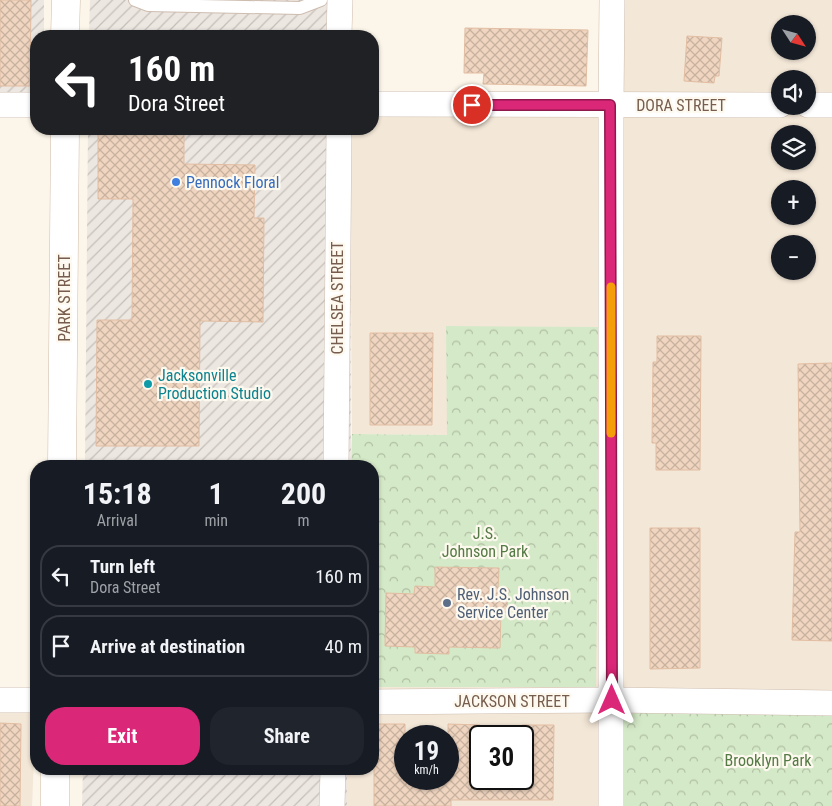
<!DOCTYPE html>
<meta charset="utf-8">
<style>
:root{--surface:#171b24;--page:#20242c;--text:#f1f3f6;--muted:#9ea1a6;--line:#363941;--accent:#db2777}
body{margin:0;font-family:"Roboto Condensed",sans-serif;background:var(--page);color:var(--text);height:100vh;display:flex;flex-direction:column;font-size:19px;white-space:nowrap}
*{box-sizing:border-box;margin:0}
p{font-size:16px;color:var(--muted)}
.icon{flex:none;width:28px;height:28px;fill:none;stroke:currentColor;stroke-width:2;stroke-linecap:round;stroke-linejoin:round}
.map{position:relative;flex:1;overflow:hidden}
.drawer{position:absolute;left:30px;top:460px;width:349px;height:315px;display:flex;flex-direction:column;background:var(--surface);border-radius:20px;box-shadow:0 1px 4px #0004}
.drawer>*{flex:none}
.top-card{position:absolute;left:30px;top:30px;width:349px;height:105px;border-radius:20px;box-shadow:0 1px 4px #0004;background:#202124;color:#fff;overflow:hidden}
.needle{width:32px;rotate:126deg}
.controls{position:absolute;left:771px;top:15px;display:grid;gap:10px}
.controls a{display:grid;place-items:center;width:45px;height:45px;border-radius:50%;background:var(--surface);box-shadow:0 1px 4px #0004;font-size:25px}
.speed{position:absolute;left:394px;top:725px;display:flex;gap:10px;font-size:25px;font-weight:700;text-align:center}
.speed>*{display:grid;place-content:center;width:65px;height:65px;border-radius:50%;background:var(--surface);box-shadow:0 1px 4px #0004;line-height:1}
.speed small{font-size:12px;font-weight:400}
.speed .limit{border:2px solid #111;border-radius:8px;background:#fff;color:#111}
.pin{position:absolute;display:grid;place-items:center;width:42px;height:42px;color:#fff;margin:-21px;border:2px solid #fff;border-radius:50%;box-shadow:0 1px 5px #0007}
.me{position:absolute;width:55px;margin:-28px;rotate:0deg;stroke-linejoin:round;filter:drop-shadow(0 0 4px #0008)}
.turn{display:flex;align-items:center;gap:18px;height:105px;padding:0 15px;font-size:22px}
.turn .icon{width:65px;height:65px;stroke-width:2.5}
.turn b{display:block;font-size:35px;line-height:42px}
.eta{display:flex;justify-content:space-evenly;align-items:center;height:85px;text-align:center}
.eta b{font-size:30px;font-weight:700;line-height:35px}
.button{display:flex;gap:10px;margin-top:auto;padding:10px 15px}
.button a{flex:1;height:58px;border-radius:20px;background:var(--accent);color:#fff;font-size:20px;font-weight:700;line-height:58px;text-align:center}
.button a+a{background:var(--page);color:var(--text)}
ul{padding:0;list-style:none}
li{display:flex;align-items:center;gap:15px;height:62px;margin:0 10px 8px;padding:0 5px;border:2px solid var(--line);border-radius:20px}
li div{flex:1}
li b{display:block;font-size:19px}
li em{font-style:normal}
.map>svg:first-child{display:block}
</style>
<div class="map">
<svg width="832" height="806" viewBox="0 0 832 806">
<defs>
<pattern id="industrial-furrows" width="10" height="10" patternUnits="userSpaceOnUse" patternTransform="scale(1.25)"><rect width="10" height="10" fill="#ede7e2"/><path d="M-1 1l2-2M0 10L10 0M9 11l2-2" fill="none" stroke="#c5beb9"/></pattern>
<pattern id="forest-crowns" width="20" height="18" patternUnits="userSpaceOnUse" patternTransform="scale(1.25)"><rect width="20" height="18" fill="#d4e9c7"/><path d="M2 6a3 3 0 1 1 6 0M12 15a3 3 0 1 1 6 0" fill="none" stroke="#b1c0a4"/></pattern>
<pattern id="building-cross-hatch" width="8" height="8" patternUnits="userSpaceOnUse" patternTransform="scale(1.25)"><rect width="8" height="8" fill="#f0d6c1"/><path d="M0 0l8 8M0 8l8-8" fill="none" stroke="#c7b19f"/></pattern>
</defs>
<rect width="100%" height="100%" fill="#fcf5e9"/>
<!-- residential -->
<g fill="#f3e7d7" fill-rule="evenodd">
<path d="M 604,0 L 832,0 L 832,711 L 635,713 L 620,806 L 347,806 L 347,769 L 372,769 L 373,687 L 596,687 L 447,435 L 352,434 L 350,129 L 372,129 L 373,94 L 601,92 ZM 780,24 L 808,24 L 808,51 L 780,51 ZM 780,79 L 808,79 L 808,106 L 780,106 ZM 780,134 L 808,134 L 808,161 L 780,161 ZM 780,189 L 808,189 L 808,216 L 780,216 ZM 780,244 L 808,244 L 808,271 L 780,271 ZM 405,736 L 448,736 L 448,779 L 405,779 ZM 480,736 L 522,736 L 522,779 L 480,779 Z"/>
<path d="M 0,711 L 36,711 L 32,806 L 0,806 Z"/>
</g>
<!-- industrial -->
<g fill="url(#industrial-furrows)">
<path d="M 0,0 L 44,0 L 44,36 L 36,36 L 36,93 L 0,93 Z"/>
<path d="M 90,0 L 351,0 L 351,36 L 89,36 Z"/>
<path d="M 88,129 L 350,129 L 351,466 L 85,466 Z"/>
<path d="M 83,769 L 347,769 L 347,806 L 82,806 Z"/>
</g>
<!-- forest -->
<g fill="url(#forest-crowns)">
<path d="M 446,326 L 600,327 L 596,687 L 373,687 L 372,466 L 351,466 L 352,434 L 447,435 Z"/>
<path d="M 832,711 L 832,806 L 620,806 L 620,728 L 625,717 L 635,713 Z"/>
</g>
<!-- building -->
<g fill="url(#building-cross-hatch)" stroke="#e2bda2">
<path d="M 0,0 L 31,0 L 30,86 L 0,86 Z"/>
<path d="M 465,28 L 588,30 L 586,86 L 483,84 L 484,73 L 464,73 Z"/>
<path d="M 687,36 L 722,38 L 719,76 L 715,76 L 714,83 L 684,81 Z"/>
<path d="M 98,129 L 184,129 L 184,164 L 255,165 L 254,218 L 264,218 L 263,322 L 200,321 L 199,446 L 96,446 L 97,320 L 132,320 L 133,199 L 98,199 Z"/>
<path d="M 370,333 L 433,333 L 432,425 L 370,425 Z"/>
<path d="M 657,336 L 701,336 L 700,470 L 656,470 L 656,443 L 652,443 L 653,362 L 657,362 Z"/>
<path d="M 832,363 L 832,641 L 792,640 L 795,532 L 800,532 L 798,364 Z"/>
<path d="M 650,528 L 700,528 L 700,668 L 650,669 Z"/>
<path d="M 435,567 L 499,568 L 498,588 L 508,588 L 507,612 L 501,612 L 500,648 L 449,647 L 449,654 L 415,653 L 415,647 L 385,646 L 386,593 L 414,594 L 415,586 L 435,587 Z"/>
<path d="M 0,723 L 21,724 L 20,806 L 0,806 Z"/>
<path d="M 374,724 L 405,724 L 405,779 L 448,779 L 448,724 L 480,725 L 480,779 L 522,779 L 522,725 L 554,725 L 553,800 L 451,800 L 451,806 L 374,806 Z"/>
</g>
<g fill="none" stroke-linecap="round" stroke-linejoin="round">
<defs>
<path id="lane" d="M 135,0 L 148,5 L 300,8 L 321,0"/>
<g id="street">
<path d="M 339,36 L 340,0"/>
<path d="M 372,104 L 780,105"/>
<path d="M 0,105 L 36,105"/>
<path d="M 808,105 L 832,105"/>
<path d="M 336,466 L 339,129"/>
<path d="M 0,700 L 36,700"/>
<path d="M 372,702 L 612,700 L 832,703"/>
<path d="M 332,806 L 333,769"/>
<path d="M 611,806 L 611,105 L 612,0"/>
</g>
<g id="secondary">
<path d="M 65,36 L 66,0"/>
<path d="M 62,466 L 65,129"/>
<path d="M 55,806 L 55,769"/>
</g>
</defs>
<!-- lane casing -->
<use href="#lane" stroke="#cebdaf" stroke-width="14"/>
<!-- street casing -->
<use href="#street" stroke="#cebdaf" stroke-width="26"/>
<!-- secondary casing -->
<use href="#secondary" stroke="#d0beac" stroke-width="29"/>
<!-- lane -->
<use href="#lane" stroke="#fff" stroke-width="12"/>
<!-- street -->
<use href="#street" stroke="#fff" stroke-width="25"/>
<!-- secondary -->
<use href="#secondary" stroke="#fff" stroke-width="28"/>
</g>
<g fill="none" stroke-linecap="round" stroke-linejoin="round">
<defs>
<path id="route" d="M 472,105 L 610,105 L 612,700"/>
</defs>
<!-- route casing -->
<use href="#route" stroke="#8e194d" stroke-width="12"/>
<!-- route -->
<use href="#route" stroke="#db2777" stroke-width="9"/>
<!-- slow -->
<path stroke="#f59e0b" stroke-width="9" d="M 611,287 L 611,433"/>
</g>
<!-- markers -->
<circle fill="#3f7fe0" stroke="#fef9ef" stroke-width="2" cx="176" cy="182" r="5"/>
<circle fill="#0f9aa8" stroke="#fef9ef" stroke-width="2" cx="148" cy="384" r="5"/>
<circle fill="#5c6f8a" stroke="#fef9ef" stroke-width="2" cx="447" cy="603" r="5"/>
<g text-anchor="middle" stroke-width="4.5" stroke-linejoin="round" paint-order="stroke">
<!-- street labels -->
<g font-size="16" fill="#765d4d" stroke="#fef9ef">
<text x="681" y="111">DORA STREET</text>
<text transform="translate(64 298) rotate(-90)" y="6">PARK STREET</text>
<text transform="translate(337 298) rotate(-90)" y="6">CHELSEA STREET</text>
<text x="512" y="707">JACKSON STREET</text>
</g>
<!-- shop labels -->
<g font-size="16" fill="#366cbe" stroke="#fef9ef" text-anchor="start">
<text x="186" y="188">Pennock Floral</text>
</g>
<!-- culture labels -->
<g font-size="16" fill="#0d838f" stroke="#fef9ef" text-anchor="start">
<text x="158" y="381">Jacksonville<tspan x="158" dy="18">Production Studio</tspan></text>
</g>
<!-- park labels -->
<g font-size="16" fill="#547a45" stroke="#fef9ef">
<text x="485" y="539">J.S.<tspan x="485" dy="18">Johnson Park</tspan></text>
<text x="768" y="766">Brooklyn Park</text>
</g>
<!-- service labels -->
<g font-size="16" fill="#4e5e75" stroke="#fef9ef" text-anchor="start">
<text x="457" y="600">Rev. J.S. Johnson<tspan x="457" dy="18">Service Center</tspan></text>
</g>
</g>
</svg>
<div class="controls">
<a><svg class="needle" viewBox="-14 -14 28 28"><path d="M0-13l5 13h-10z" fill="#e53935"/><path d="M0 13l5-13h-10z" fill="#9ea1a6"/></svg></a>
<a><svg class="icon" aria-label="sound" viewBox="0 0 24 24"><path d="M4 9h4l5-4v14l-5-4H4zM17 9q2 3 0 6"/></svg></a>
<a><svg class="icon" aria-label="layers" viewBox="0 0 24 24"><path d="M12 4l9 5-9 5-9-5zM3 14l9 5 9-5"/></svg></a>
<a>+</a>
<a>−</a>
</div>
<div class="speed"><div>19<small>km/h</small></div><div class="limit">30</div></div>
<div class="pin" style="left:472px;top:105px;background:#d93025"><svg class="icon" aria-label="arrive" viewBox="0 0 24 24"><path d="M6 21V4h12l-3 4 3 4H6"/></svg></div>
<svg class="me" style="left:612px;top:700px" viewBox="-20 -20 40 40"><path d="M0-17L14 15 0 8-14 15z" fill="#db2777" stroke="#fff" stroke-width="4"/></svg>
<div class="top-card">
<div class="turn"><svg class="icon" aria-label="left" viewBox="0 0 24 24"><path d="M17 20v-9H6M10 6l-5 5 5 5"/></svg><div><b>160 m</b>Dora Street</div></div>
</div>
<section class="drawer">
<div class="eta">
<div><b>15:18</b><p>Arrival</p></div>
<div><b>1</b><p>min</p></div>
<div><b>200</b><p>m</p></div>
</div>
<ul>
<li><svg class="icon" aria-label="left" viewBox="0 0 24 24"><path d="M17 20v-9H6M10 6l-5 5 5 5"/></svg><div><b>Turn left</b><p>Dora Street</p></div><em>160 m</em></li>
<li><svg class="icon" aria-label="arrive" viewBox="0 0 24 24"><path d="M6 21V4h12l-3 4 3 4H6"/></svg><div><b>Arrive at destination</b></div><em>40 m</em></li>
</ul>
<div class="button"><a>Exit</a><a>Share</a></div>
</section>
</div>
